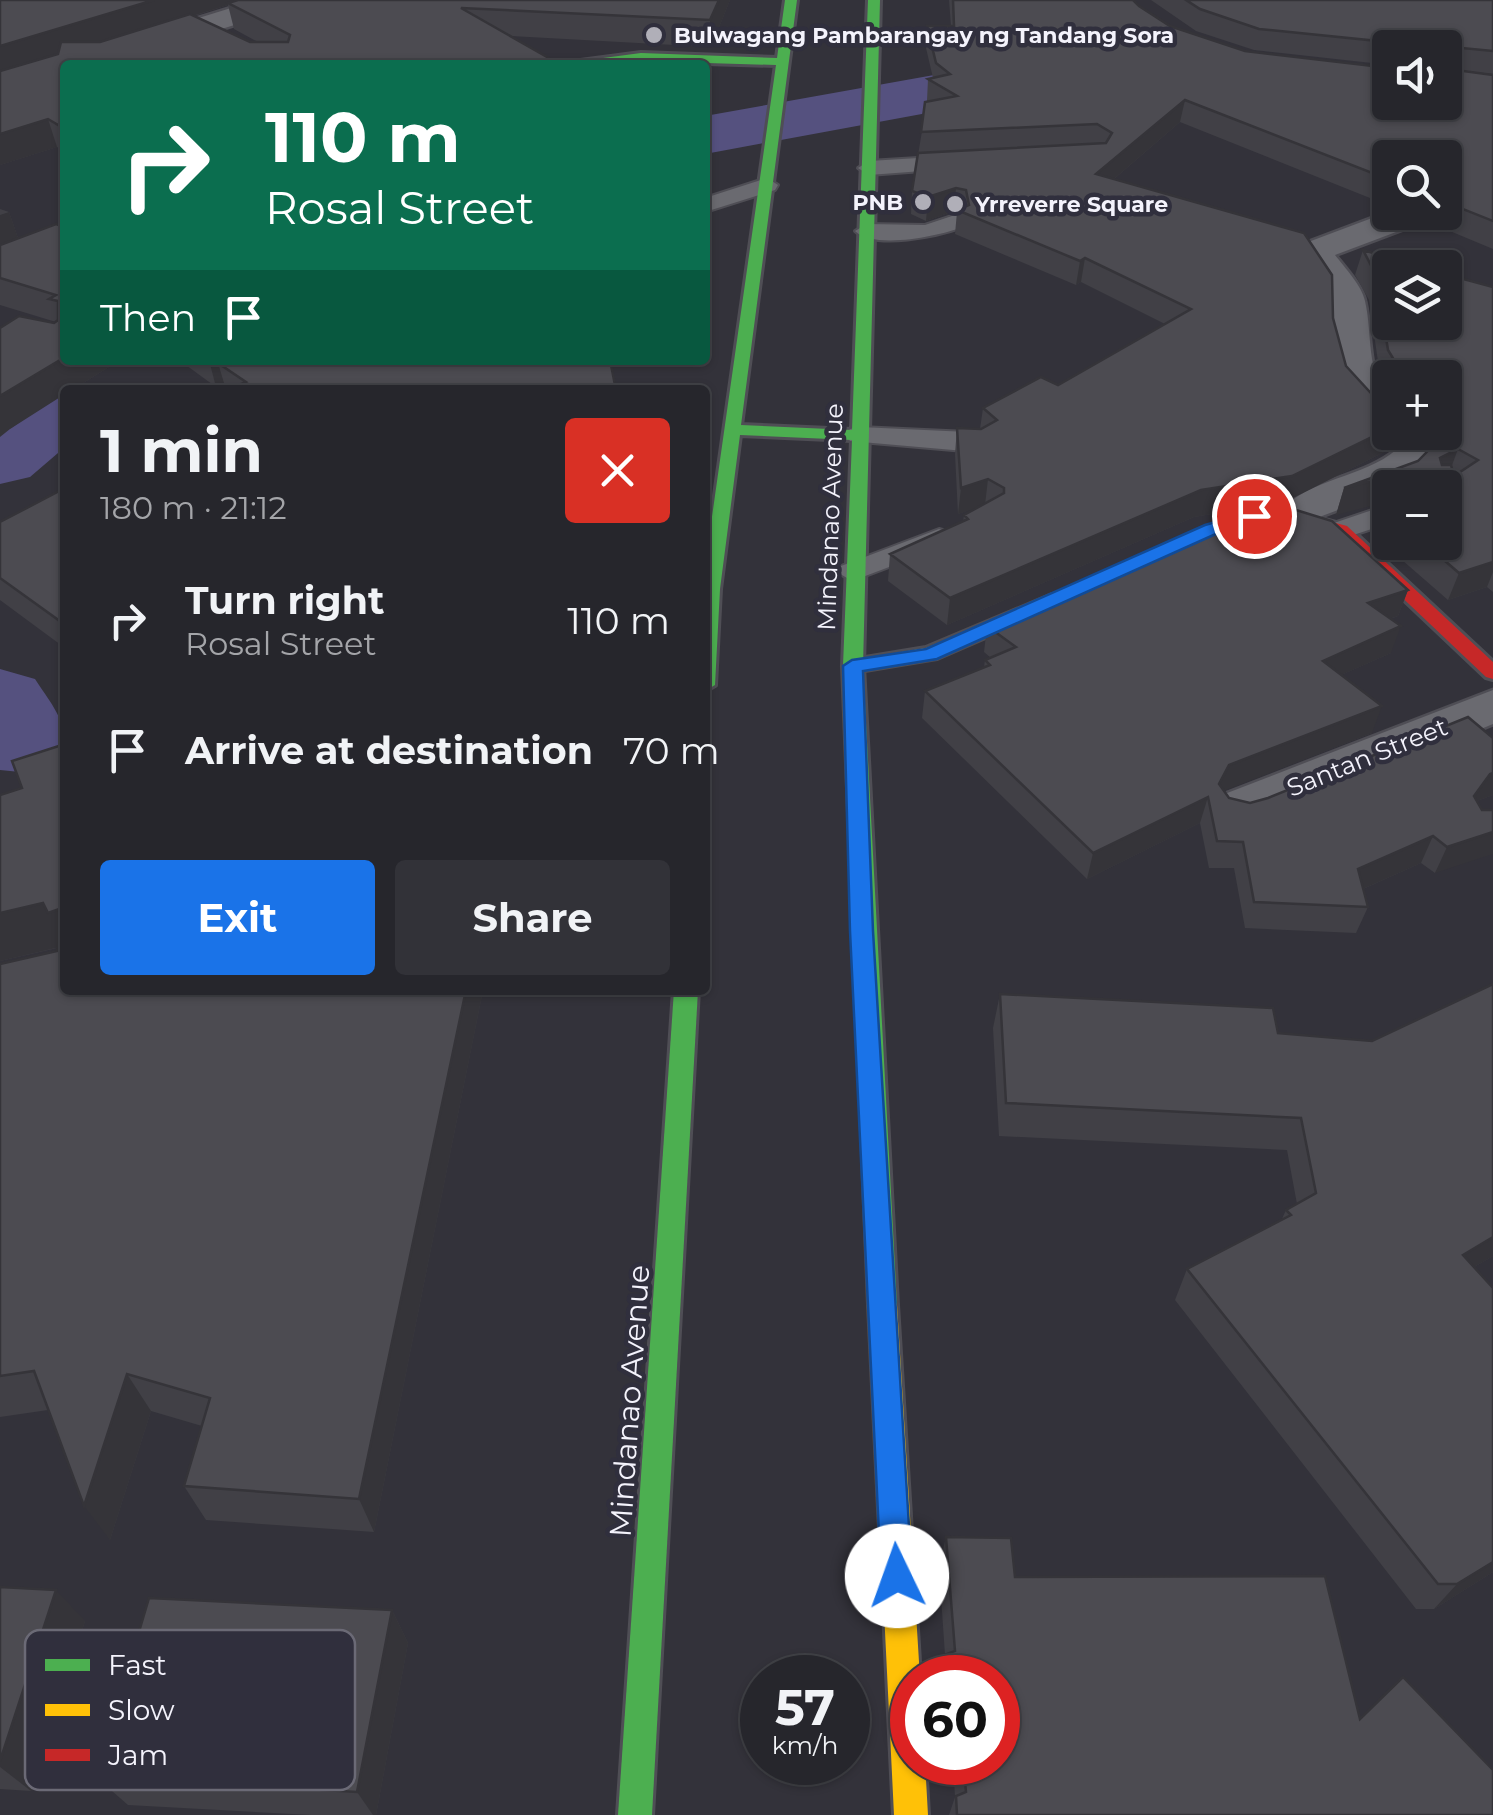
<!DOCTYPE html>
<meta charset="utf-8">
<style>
:root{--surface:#26262c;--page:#323238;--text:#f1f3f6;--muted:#a4a5a9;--line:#424348;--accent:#1a73e8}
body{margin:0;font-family:Montserrat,sans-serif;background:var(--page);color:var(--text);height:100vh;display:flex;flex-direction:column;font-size:38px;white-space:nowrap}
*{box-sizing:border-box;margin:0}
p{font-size:32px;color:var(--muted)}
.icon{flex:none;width:55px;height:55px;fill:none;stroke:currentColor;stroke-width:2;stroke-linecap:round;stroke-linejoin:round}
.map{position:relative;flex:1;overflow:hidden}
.drawer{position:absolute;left:60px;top:385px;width:650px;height:610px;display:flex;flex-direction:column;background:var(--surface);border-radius:10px;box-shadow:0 2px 8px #0004,0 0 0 2px var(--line)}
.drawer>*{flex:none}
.guide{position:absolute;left:60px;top:60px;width:650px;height:305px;border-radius:10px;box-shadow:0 2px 8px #0004,0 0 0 2px var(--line);background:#0b6e4f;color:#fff;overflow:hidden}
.tools{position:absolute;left:1372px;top:30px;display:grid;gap:20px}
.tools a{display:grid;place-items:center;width:90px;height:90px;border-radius:10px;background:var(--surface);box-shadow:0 2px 8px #0004,0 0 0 2px var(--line);font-size:50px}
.speed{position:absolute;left:740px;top:1655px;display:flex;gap:20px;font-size:50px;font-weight:700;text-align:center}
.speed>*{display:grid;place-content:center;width:130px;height:130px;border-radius:50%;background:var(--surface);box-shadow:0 2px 8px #0004,0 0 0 2px var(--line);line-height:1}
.speed small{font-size:25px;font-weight:400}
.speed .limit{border:15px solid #d22;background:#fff;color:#111}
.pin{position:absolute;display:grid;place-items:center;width:85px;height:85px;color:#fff;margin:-42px;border:5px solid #fff;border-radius:50%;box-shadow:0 2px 10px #0007}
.me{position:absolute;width:110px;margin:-55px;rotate:357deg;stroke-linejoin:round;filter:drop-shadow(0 0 8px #0008)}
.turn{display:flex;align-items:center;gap:35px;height:210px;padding:0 40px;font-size:45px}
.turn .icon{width:130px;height:130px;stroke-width:2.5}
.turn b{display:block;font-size:70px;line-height:85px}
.then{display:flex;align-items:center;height:95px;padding:0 40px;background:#0003;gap:20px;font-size:38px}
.round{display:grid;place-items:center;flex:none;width:105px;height:105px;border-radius:10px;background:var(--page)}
.head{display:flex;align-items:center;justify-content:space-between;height:170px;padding:0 40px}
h1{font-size:60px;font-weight:700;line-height:75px}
.cta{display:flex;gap:20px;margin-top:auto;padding:20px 40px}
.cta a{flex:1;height:115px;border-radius:10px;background:var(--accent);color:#fff;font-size:40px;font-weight:700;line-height:115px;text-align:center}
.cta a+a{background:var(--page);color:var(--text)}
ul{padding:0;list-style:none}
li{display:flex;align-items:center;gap:30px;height:130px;padding:0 40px}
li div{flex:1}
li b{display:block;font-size:38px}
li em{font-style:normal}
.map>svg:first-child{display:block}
</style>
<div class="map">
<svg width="1493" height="1815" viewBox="0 0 1493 1815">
<rect width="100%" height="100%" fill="#33323a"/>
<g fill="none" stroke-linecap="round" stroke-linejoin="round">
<!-- river -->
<g fill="#55517f" fill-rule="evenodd">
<path d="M 1035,57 L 1098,63 L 1107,76 L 1098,89 L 1077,94 L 1035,93 L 705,154 L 705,116 Z"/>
<path d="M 65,381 L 95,390 L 65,390 L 65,447 L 30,477 L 0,484 L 0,417 L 36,388 Z"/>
<path d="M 0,669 L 35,679 C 53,707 76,730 56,762 L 20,772 L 0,770 Z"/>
</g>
<defs>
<g id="lane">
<path d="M 967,155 L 975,157 L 975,167 L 869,175 L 858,168 L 869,161 Z"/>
<path d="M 767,178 L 778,185 L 775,190 L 705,212 L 705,198 Z"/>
<path d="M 955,215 L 963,217 L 963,227 C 939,236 875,250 855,231 L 867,224 L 925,225 Z"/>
<path d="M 860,427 L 968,432 L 990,444 L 976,452 L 850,441 L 846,435 L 850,429 Z"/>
<path d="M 1390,504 L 1390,523 L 1341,539 L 1326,530 L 1331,524 Z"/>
<path d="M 939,529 L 950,532 L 954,538 L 950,544 L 852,581 L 837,572 L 841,566 Z"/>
</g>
<g id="street">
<path d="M 257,0 L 298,0 L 295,6 L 106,65 L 65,65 L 65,70 L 62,65 L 66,59 Z"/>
<path d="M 1388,212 L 1412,212 L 1417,219 L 1412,226 L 1335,255 C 1345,268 1362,286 1365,301 C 1373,335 1365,371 1390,399 L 1390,432 L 1424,432 L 1439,452 L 1407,484 L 1322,516 C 1310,529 1300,529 1283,525 L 1277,516 C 1302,479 1362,479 1396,450 L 1342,390 L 1330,343 L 1329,298 L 1298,251 L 1303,244 Z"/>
<path d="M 1493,690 L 1493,724 L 1258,821 L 1240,826 L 1222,821 L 1214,808 L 1222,795 Z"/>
</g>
<g id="fast">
<path d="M 785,0 L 797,0 L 741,425 L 852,430 L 868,0 L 880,0 L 863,666 L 897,1305 L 893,1314 L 883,1318 L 873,1314 L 869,1305 L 843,666 L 852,440 L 740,435 L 720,589 L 715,685 L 705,691 L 705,566 L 776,65 L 641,61 L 550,65 L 641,53 L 777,58 Z"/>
<path d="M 674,990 L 698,990 L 652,1815 L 618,1815 Z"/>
</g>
<g id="slow">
<path d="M 1052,595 L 1059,597 L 1059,605 L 937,658 L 853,672 L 843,666 L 853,660 L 926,648 Z"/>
<path d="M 883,1292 L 893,1296 L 897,1305 L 920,1678 L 912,1678 L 912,1762 L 925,1762 L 928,1815 L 894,1815 L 869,1305 L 873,1296 Z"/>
</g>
<path id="jam" d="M 1291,511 L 1347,526 L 1493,662 L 1493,679 L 1486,677 L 1335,534 L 1285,520 L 1285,512 Z"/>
</defs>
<!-- lane casing -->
<use href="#lane" stroke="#4f4e55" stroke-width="4"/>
<!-- street casing -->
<use href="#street" stroke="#4f4e55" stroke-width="5"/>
<!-- fast casing -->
<use href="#fast" stroke="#4f4e55" stroke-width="6"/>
<!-- slow casing -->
<use href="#slow" stroke="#4f4e55" stroke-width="6"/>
<!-- jam casing -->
<use href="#jam" stroke="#4f4e55" stroke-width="6"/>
<!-- lane -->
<use href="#lane" fill="#6a6a70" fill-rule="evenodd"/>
<!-- street -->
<use href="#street" fill="#6a6a70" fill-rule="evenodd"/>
<!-- fast -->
<use href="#fast" fill="#4caf50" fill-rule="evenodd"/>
<!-- slow -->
<use href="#slow" fill="#ffc107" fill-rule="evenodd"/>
<!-- jam -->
<use href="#jam" fill="#c62828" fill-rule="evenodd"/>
</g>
<!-- wall -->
<g fill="#414046" fill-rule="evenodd">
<path d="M 0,0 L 730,0 L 711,47 L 511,36 L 65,65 L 65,152 L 57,147 L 0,165 ZM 228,5 L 234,29 L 258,42 L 250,42 L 194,16 Z"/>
<path d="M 949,0 L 1133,0 L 1139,6 L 1170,26 L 1390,102 L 1445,48 L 1390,48 L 1390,65 L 1254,50 L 1196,31 L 1151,0 L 1493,0 L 1493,74 L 1466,71 L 1493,75 L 1493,249 L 1421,219 L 1415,212 L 1445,212 L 1445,158 L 1390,158 L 1390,206 L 1180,122 L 1114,179 L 1333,318 L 1346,366 L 1390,449 L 1285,502 L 1194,517 L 947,625 L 888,581 L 890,554 L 963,522 L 964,515 L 977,507 L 958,514 L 955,454 L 957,428 L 980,429 L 983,408 L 1058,385 L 1165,324 L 1081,282 L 1076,285 L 955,234 L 957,212 L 954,211 L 926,221 L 911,214 L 912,191 L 927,101 L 928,79 L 933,78 L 926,48 L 927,26 L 951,26 Z"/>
<path d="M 0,209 L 9,212 L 18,238 L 120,360 L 72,390 L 65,390 L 10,429 L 56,322 L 0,305 Z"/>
<path d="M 1363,250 L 1493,287 L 1493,592 L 1487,587 L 1448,600 L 1371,533 L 1380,507 L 1390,503 L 1390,542 L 1445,542 L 1445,488 L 1390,488 L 1336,515 L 1344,488 L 1418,461 L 1436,443 L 1427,432 L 1445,432 L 1445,378 L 1390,378 L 1390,392 L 1380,375 L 1369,300 L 1355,275 Z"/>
<path d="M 179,360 L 610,360 L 616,390 L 225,390 L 224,383 L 216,387 Z"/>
<path d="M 65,488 L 65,648 L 0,600 L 0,522 Z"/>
<path d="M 1408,590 L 1398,616 L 1390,619 L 1391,653 L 1341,675 L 1372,733 L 1224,790 L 1229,798 L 1250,803 L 1493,738 L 1493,795 L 1477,801 L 1435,873 L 1421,863 L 1363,889 L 1368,907 L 1356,933 L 1245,928 L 1234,868 L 1209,868 L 1200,823 L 1087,879 L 922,718 L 925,691 L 984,667 L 985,660 L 991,658 L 984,652 L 987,626 Z"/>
<path d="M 65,744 L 65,990 L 483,990 L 374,1532 L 206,1520 L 184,1486 L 202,1426 L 151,1411 L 110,1540 L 48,1410 L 0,1417 L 0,964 L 57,951 L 57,948 L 0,961 L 22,788 Z"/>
<path d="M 1493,984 L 1493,1256 L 1474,1267 L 1493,1288 L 1493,1572 L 1434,1609 L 1416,1609 L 1175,1300 L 1187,1269 L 1281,1221 L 1286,1210 L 1297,1204 L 1287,1150 L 999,1136 L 993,1028 L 1000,994 L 1278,1033 L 1372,1041 Z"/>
<path d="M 946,1537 L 1015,1577 L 1360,1719 L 1493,1815 L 949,1815 L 955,1797 L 953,1762 L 998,1762 L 998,1678 L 938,1678 L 945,1655 L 939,1567 Z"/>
<path d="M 0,1587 L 85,1621 L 31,1791 L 0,1789 Z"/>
<path d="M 392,1610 L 408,1643 L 376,1815 L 311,1815 L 128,1805 L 96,1777 Z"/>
</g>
<!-- shaded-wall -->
<g fill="#353439">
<path d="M 154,0 L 245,0 L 228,3 L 228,5 L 0,75 L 0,46 Z"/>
<path d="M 719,0 L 730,0 L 711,47 L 710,20 Z"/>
<path d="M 1185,100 L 1180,122 L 1093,197 L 1096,174 Z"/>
<path d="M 48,119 L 57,147 L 0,165 L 0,134 Z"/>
<path d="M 956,188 L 954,211 L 926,221 L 928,197 Z"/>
<path d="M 9,212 L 19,241 L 0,249 L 0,215 Z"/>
<path d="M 1085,258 L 1081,282 L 1076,285 L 1080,261 Z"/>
<path d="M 65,357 L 65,360 L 120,360 L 72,390 L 65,390 L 65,394 L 10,429 L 0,437 L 0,396 Z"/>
<path d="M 209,360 L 265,360 L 237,376 L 218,363 L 224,383 L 216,387 Z"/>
<path d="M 1390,428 L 1390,432 L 1396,432 L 1390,449 L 1285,502 L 1194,517 L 947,625 L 950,598 L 1201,490 Z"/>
<path d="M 1458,449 L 1448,476 L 1430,485 L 1440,458 Z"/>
<path d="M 1401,474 L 1397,488 L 1390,488 L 1390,501 L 1336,515 L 1344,488 Z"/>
<path d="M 988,479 L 985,505 L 958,514 L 961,488 Z"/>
<path d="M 1493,562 L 1493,572 L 1487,587 L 1448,600 L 1459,573 Z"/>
<path d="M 1408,590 L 1398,616 L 1359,629 L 1368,603 Z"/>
<path d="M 1401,626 L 1391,653 L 1314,687 L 1323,661 Z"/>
<path d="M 1382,706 L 1372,733 L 1221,792 L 1219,784 L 1229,765 Z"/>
<path d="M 1493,773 L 1493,795 L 1477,801 L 1474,796 L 1490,774 Z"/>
<path d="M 1208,797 L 1200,823 L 1087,879 L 1093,853 Z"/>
<path d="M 1493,832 L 1493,854 L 1435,873 L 1447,847 Z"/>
<path d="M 1433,836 L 1421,863 L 1347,896 L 1358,869 Z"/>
<path d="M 43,903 L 65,907 L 65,949 L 64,946 L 0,961 L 0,913 Z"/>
<path d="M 466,990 L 483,990 L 374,1532 L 359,1499 Z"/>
<path d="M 1493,1237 L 1493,1256 L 1443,1285 L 1463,1255 Z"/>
<path d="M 127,1374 L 151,1411 L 110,1540 L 84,1506 Z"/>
<path d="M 1493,1562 L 1493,1572 L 1434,1609 L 1457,1584 Z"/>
<path d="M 56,1590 L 85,1621 L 31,1791 L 0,1767 L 0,1761 Z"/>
<path d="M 392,1610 L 408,1643 L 376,1815 L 373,1815 L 357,1792 Z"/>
</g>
<!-- building -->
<g fill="#4c4b51" stroke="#353439" stroke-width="2.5" fill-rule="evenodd">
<path d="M 0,0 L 154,0 L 0,46 Z"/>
<path d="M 238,0 L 719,0 L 710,20 L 461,8 L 561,65 L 65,65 L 65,129 L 48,119 L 0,134 L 0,71 L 58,54 L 61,42 L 100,42 L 190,14 L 250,42 L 288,42 L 290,35 L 228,3 Z"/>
<path d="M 953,0 L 1133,0 L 1139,6 L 1170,26 L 1245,51 L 1390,68 L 1390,102 L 1445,102 L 1445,48 L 1397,48 L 1397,43 L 1259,29 L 1200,9 L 1186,0 L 1493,0 L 1493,51 L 1452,47 L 1448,69 L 1493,75 L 1493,221 L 1445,202 L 1445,158 L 1390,158 L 1390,180 L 1185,100 L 1096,174 L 1304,233 L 1332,275 L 1333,318 L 1346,366 L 1390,414 L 1390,428 L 1292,476 L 1201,490 L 950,598 L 890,554 L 968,519 L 964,515 L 1004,493 L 1004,488 L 988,479 L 961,488 L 957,428 L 981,429 L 997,420 L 983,408 L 1041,377 L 1058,385 L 1191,309 L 1085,258 L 1080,261 L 957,210 L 969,205 L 966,190 L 956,188 L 928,197 L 912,191 L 918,153 L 1106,143 L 1112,133 L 1097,124 L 921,132 L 925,102 L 957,96 L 928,79 L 950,74 L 936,63 L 927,26 L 954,26 Z"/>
<path d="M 56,224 L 65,227 L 65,357 L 0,396 L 0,328 L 19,316 L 54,323 L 58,320 L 58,301 L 49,299 L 56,295 L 0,278 L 0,245 Z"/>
<path d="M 1363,250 L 1424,268 L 1390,268 L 1390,322 L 1445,322 L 1445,274 L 1493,287 L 1493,562 L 1459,573 L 1423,542 L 1445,542 L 1445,488 L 1402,488 L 1401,474 L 1344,488 L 1418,461 L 1452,426 L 1445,417 L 1445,378 L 1402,378 L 1402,373 L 1388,350 L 1376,275 ZM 1458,449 L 1478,460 L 1454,476 L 1451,465 L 1442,465 L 1440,458 Z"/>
<path d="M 250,360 L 610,360 L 616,390 L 227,390 L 246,382 L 218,363 L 246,362 Z"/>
<path d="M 65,488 L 65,623 L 64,624 L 0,578 L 0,522 Z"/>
<path d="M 1390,503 L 1390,515 L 1380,507 Z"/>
<path d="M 1296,510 L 1332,521 L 1408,590 L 1368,603 L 1401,626 L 1323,661 L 1382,706 L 1229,765 L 1219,784 L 1229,798 L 1250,803 L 1268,798 L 1468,717 L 1493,738 L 1493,773 L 1490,774 L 1474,796 L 1482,810 L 1493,810 L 1493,832 L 1447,847 L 1433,836 L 1358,869 L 1368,907 L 1254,902 L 1243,842 L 1217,841 L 1208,797 L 1093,853 L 925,691 L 990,665 L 985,660 L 1016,647 L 987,626 L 1234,516 Z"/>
<path d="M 65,744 L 65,907 L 48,913 L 43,903 L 0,913 L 0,795 L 22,788 L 12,761 Z"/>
<path d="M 58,944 L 65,944 L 65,990 L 466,990 L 359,1499 L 184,1486 L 210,1398 L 127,1374 L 84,1506 L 34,1371 L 0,1376 L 0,964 L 57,951 Z"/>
<path d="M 1493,984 L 1493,1237 L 1463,1255 L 1493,1288 L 1493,1562 L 1457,1584 L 1438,1584 L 1187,1269 L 1291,1215 L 1286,1210 L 1316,1193 L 1301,1118 L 1006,1103 L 1000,994 L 1273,1008 L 1278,1033 L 1372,1041 Z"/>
<path d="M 946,1537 L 1011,1538 L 1015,1577 L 1325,1576 L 1360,1719 L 1403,1677 L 1493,1770 L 1493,1815 L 957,1815 L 956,1796 L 966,1792 L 963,1762 L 998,1762 L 998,1678 L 946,1678 L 944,1655 L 955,1651 Z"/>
<path d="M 0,1587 L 56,1590 L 0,1761 Z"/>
<path d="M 149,1598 L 392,1610 L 357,1792 L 96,1777 Z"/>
</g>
<!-- route -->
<path fill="#1a73e8" stroke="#114b97" stroke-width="2.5" d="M 1254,511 L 1262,516 L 1260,520 L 1218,533 L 937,659 L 863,671 L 873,931 L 912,1576 L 908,1587 L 897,1592 L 886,1587 L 881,1576 L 850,931 L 843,666 L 852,660 L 926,649 L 1205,525 Z"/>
<!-- markers -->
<g fill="#b0afb8" stroke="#302f3d" stroke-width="4">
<circle cx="654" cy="35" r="10"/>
<circle cx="923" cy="202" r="10"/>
<circle cx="955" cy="204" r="10"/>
</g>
<g text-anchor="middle" stroke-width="9" stroke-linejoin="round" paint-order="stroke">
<!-- far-poi labels -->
<g font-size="22" font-weight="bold" fill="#f4f3fc" stroke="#302f3d" text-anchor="start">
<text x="674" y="43">Bulwagang Pambarangay ng Tandang Sora</text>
<text x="903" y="210" text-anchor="end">PNB</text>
<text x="975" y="212">Yrreverre Square</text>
</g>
<!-- street labels -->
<g font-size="25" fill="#f4f3fc" stroke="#302f3d">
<text transform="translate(830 517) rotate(-88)" y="9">Mindanao Avenue</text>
<text transform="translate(1367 757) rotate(-22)" y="9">Santan Street</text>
</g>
<!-- near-street labels -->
<g font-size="30" fill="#f4f3fc" stroke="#302f3d">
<text transform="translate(630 1401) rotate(-86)" y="10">Mindanao Avenue</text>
</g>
</g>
<!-- legend -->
<rect x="25" y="1630" width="330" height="160" rx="15" fill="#302f3d" stroke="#6b6a76" stroke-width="2.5"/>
<rect x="45" y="1659" width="45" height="12" fill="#4caf50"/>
<rect x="45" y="1704" width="45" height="12" fill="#ffc107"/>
<rect x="45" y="1749" width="45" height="12" fill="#c62828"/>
<g font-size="28" fill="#f4f3fc">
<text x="108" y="1675">Fast</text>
<text x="108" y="1720">Slow</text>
<text x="108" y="1765">Jam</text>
</g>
</svg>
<div class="tools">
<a><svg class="icon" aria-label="sound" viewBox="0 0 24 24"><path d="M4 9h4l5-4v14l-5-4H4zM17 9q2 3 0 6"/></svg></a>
<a><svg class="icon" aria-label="search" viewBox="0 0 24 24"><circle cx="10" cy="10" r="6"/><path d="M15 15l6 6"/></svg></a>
<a><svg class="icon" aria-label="layers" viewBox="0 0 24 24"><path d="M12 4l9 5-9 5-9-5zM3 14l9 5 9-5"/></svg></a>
<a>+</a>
<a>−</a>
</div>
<div class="speed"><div>57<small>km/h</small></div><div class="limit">60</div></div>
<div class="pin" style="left:1254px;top:516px;background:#d93025"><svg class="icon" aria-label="arrive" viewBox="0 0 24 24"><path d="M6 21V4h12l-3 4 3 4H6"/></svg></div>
<svg class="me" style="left:897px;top:1576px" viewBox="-20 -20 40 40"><circle r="19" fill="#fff"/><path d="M0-13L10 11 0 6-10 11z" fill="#1a73e8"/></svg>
<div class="guide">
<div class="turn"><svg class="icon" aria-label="right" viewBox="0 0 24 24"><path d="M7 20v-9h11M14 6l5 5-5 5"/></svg><div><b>110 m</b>Rosal Street</div></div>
<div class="then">Then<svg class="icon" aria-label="arrive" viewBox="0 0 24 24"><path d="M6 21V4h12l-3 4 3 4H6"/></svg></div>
</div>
<section class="drawer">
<div class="head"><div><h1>1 min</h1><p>180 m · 21:12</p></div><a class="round" style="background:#d93025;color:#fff"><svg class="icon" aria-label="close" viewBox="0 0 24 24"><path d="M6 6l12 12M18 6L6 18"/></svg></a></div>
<ul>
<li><svg class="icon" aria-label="right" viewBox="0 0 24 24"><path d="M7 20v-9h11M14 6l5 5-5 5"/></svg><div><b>Turn right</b><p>Rosal Street</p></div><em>110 m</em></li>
<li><svg class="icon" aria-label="arrive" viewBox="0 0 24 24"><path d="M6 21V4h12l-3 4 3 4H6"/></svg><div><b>Arrive at destination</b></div><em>70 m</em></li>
</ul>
<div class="cta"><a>Exit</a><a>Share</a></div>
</section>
</div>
